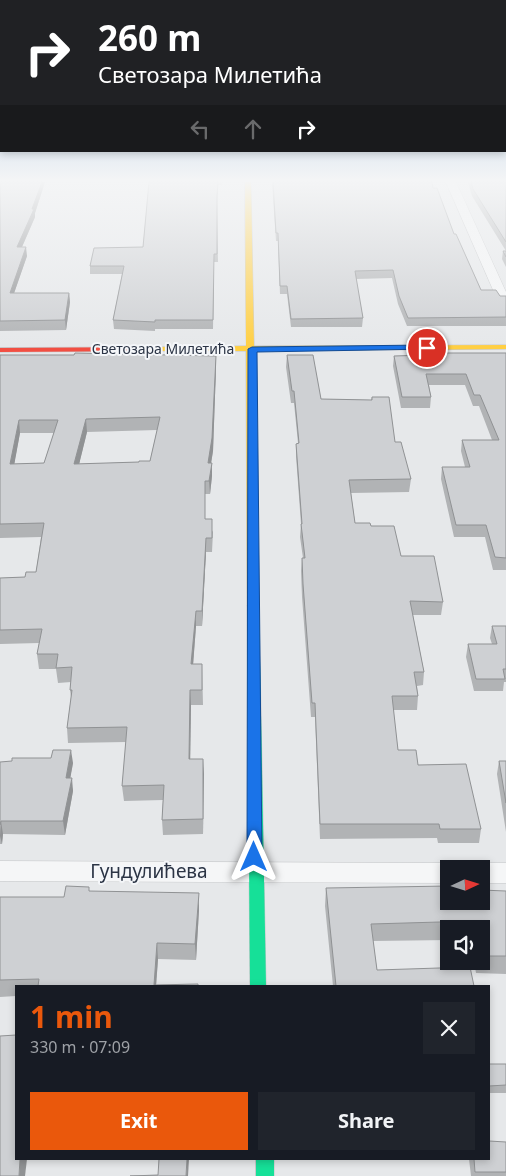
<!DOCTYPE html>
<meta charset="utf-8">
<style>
:root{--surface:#171b24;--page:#20242c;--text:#f1f3f6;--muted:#9ea1a6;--accent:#ea580c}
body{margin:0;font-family:"Noto Sans",sans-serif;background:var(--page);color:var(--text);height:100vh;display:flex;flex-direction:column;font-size:19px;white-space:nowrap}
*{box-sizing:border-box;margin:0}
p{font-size:16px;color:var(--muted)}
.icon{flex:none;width:28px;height:28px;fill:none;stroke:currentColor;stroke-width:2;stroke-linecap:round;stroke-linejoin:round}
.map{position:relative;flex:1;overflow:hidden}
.side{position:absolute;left:15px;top:985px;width:475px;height:175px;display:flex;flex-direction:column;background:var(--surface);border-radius:0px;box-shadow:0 2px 8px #0003}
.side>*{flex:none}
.hud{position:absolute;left:0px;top:0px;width:506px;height:152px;box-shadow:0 2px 8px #0003;background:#202124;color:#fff;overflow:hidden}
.needle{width:32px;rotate:86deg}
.fabs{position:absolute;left:440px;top:860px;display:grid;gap:10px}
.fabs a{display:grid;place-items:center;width:50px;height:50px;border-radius:0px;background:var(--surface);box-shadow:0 2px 8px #0003;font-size:25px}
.pin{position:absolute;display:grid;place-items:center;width:42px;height:42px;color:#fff;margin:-21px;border:2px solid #fff;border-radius:50%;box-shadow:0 1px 5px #0007}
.me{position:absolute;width:55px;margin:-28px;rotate:0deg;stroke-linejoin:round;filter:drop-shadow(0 0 4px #0008)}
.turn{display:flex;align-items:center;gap:18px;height:105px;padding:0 15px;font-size:22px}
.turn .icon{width:65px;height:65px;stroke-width:2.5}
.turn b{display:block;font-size:35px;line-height:42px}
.lanes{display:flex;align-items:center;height:48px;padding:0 15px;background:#0003;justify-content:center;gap:25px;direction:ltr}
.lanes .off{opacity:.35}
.round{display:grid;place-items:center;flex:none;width:52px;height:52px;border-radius:0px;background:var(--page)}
.head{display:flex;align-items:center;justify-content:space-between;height:85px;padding:0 15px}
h1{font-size:30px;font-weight:700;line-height:38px;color:var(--accent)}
.action{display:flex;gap:10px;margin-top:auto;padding:10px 15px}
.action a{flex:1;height:58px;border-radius:0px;background:var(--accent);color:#fff;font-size:20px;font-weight:700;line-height:58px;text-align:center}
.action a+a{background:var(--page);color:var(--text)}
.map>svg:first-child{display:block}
</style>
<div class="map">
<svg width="506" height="1176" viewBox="0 0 506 1176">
<rect width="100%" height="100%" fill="#e6e8ea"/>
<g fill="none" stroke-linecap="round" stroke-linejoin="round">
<defs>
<g id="street">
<path d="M 446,182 L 456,182 L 506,292 L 506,302 L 499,302 L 497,299 Z"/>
<path d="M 0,861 L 449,863 L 458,866 L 459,869 L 449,869 L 449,883 L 0,881 Z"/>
<path d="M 481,863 L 506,863 L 506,883 L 481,883 L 481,869 L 471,869 L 472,866 Z"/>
</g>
<g id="fast">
<path d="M 253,602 L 259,606 L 266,986 L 250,986 L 247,606 Z"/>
<rect x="256" y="1159" width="18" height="17"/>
</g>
<path id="slow" d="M 245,182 L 251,182 L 254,346 L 506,345 L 506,349 L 254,351 L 259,606 L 253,610 L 247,606 L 246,351 L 158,351 L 154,349 L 158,347 L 246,346 Z"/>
<path id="jam" d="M 158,347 L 161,347 L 161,351 L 0,352 L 0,348 Z"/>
</defs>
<!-- street casing -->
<use href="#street" stroke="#c4c6c8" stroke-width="1"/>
<!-- fast casing -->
<use href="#fast" stroke="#c4c6c8" stroke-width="1"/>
<!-- slow casing -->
<use href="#slow" stroke="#c4c6c8" stroke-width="1"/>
<!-- jam casing -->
<use href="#jam" stroke="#c4c6c8" stroke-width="1"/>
<!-- street -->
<use href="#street" fill="#f5f6f7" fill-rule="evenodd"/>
<!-- fast -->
<use href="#fast" fill="#16e098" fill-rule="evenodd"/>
<!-- slow -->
<use href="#slow" fill="#ffcf43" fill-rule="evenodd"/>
<!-- jam -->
<use href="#jam" fill="#f24e42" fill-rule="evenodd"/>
</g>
<!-- wall -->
<g fill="#b1b3b5" fill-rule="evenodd">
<path d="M 0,182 L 45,182 L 35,213 L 35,217 L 22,247 L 27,256 L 14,293 L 69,293 L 70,302 L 66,330 L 0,331 Z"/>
<path d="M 149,182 L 222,182 L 222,185 L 218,185 L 217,203 L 218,262 L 214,262 L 213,329 L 155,329 L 155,331 L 114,329 L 113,320 L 122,274 L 90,274 L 90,266 L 143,247 Z"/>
<path d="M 272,182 L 432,182 L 433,188 L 454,234 L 481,290 L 500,296 L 506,296 L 506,326 L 407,326 L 398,304 L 392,278 L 356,279 L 363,318 L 362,327 L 291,327 L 287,294 L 280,294 L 278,241 L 276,241 Z"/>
<path d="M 468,182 L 506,182 L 506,267 L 502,259 L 503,251 L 506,251 L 472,196 Z"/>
<path d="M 426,353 L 506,353 L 506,570 L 493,570 L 485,537 L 454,537 L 441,479 L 442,467 L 465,467 L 461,451 L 462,440 L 492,440 L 479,406 L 473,406 L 465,385 L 429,385 L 431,397 L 430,408 L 401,408 L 393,366 L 394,356 L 426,355 Z"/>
<path d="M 0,355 L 216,356 L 216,368 L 213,451 L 211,463 L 212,463 L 212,476 L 210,494 L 205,494 L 205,519 L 213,532 L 212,552 L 206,552 L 202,626 L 196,626 L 193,664 L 202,664 L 203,705 L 191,705 L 190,759 L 203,759 L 203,834 L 163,835 L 162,820 L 163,800 L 124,801 L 122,786 L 126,742 L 68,743 L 67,728 L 71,697 L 70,690 L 71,682 L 58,683 L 56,669 L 39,669 L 37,654 L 39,643 L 0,644 L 0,645 L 0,578 L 25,577 L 36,572 L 41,537 L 0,538 ZM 157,430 L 150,461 L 139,462 L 79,464 L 87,432 ZM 20,433 L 54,433 L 44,463 L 14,464 Z"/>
<path d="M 287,355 L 321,399 L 371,400 L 372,397 L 395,442 L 411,479 L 409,492 L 351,493 L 355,523 L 371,526 L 401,556 L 443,602 L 441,615 L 413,615 L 424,672 L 423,685 L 417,686 L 418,696 L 417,710 L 393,710 L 398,750 L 418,765 L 481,829 L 479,843 L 438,843 L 437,838 L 320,839 L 315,717 L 311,717 L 302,597 L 301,571 L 302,558 L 303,558 L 300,537 L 301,524 L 296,456 L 296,444 L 298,443 L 294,403 L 291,403 L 286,367 Z"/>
<path d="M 492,626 L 506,626 L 506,682 L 504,682 L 503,691 L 474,691 L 466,657 L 468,644 L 492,644 L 490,638 Z"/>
<path d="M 499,761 L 506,761 L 506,832 L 497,774 Z"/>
<path d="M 0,762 L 73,763 L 70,778 L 73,791 L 65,835 L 3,834 L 2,844 L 0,844 Z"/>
<path d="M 326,888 L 449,901 L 506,891 L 506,974 L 476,973 L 474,961 L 481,961 L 481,929 L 449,929 L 449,940 L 373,941 L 377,970 L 474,986 L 333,986 L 325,906 Z"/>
<path d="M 90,891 L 199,910 L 196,960 L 158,959 L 156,985 L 198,986 L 16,986 L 16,996 L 0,997 L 0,897 L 64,897 Z"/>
<rect x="489" y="1064" width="17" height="29"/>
<path d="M 506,1142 L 506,1176 L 471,1176 L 469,1159 L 489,1159 Z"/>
</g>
<!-- shaded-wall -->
<g fill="#909294">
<path d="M 42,182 L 45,182 L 35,213 L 35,217 L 18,256 L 17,247 Z"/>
<path d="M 26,247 L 27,256 L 11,302 L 10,293 Z"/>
<path d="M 69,293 L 70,302 L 66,330 L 65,320 Z"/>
<path d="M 216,356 L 216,368 L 213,451 L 209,476 L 208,463 Z"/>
<path d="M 86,419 L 87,432 L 76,477 L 74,464 Z"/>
<path d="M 19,420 L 20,433 L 12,477 L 10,464 Z"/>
<path d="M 212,463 L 212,476 L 210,494 L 209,481 Z"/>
<path d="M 206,538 L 206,552 L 202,626 L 202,611 Z"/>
<path d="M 196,611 L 196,626 L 192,679 L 191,664 Z"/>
<path d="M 190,690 L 191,705 L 190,774 L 189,759 Z"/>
<path d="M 71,750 L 73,763 L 68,791 L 66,778 Z"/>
<path d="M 203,759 L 204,774 L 203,834 Z"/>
<path d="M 72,778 L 73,791 L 65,835 L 63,821 Z"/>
<path d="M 1,821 L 3,834 L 2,844 L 0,836 Z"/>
<path d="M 199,893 L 199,910 L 196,960 L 195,944 Z"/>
<path d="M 157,943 L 158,959 L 156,986 L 154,986 Z"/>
<path d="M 20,1159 L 27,1159 L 25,1176 L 19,1176 Z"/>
<path d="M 187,1159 L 189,1159 L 188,1176 L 186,1176 Z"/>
</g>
<!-- building -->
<g fill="#ced0d3" stroke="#909294" fill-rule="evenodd">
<path d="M 0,182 L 42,182 L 32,209 L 34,209 L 17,247 L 26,247 L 10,293 L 69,293 L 65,320 L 0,321 Z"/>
<path d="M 149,182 L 218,182 L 217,196 L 217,254 L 214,254 L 213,320 L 155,320 L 155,322 L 113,320 L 124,266 L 90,266 L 94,248 L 143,247 Z"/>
<path d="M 273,182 L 432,182 L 433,188 L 437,188 L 454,234 L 456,234 L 481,290 L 496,290 L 500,296 L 506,296 L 506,317 L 408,318 L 399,296 L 393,270 L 355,271 L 363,318 L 291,319 L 287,286 L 280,286 L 278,233 L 276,233 Z"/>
<path d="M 471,182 L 506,182 L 506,242 L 473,189 Z"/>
<path d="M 503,251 L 506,251 L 506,257 Z"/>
<path d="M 75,353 L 216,356 L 212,438 L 208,463 L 212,463 L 209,481 L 205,481 L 205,519 L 212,519 L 212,538 L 206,538 L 202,611 L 196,611 L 191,664 L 202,664 L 202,690 L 190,690 L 189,759 L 203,759 L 203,819 L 162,820 L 164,785 L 122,786 L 127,727 L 67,728 L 72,690 L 70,690 L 72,667 L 56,668 L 58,654 L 37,654 L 42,629 L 0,630 L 0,578 L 25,577 L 26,572 L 36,572 L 44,523 L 0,524 L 0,355 L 74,355 ZM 160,417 L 150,461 L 139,461 L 139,462 L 74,464 L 86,419 ZM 19,420 L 58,420 L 44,463 L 10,464 Z"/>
<path d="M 426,353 L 506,353 L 506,558 L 495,557 L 486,525 L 456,525 L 442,467 L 470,467 L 462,440 L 499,440 L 480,395 L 474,395 L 466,374 L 426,374 L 431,397 L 402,397 L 394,356 L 427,355 Z"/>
<path d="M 287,355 L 313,355 L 321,399 L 372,400 L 372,397 L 389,397 L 395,442 L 401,442 L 411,479 L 349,480 L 355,523 L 370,523 L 371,526 L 394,526 L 401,556 L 434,556 L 443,602 L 410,601 L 424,672 L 414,672 L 418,696 L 392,696 L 398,750 L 416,750 L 418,765 L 466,764 L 481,829 L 440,829 L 439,824 L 320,824 L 315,703 L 312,703 L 303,584 L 302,558 L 305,558 L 301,524 L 302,524 L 296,444 L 299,443 L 294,391 L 292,391 Z"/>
<path d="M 492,626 L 506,626 L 506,669 L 503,669 L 505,679 L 476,679 L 468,644 L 497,644 Z"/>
<path d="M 53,750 L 71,750 L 66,778 L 72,778 L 63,821 L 1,821 L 0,825 L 0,762 L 12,761 L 12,758 L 51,758 Z"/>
<path d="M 499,761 L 506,761 L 506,803 Z"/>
<path d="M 66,886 L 89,887 L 89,891 L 199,893 L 195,944 L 157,943 L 154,985 L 198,984 L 198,986 L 38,986 L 39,979 L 0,980 L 0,897 L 64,897 Z"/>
<path d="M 449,886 L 449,901 L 481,901 L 481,890 L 506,891 L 506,956 L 481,956 L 481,929 L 475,929 L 474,921 L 371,924 L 377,970 L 470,967 L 474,986 L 336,986 L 326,888 Z"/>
<path d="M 16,1035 L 16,1159 L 20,1159 L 19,1176 L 0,1176 L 0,1036 Z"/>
<path d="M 489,1064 L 506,1064 L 506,1085 L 489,1086 Z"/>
<path d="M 489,1141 L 506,1142 L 506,1172 L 475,1172 L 474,1159 L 489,1159 Z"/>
<path d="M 159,1159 L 187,1159 L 186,1176 L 130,1176 L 158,1175 Z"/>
</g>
<!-- sky -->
<linearGradient id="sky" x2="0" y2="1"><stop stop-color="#93bae0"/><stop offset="0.52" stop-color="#f4f5f6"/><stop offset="1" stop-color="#f4f5f6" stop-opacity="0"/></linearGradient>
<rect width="506" height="347" fill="url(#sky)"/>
<!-- route -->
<path fill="#1a73e8" stroke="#114b97" d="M 427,345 L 431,348 L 430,349 L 257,352 L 262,857 L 259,861 L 254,863 L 249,861 L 247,857 L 248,349 L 252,347 Z"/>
<g text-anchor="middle" stroke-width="4" stroke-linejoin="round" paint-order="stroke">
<!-- far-street labels -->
<g font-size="14" fill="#2b3445" stroke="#f4f6f9">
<text x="163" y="354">Светозара Милетића</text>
</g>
<!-- near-street labels -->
<g font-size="19" fill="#2b3445" stroke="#f4f6f9">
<text x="149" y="878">Гундулићева</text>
</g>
</g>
</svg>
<div class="fabs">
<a><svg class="needle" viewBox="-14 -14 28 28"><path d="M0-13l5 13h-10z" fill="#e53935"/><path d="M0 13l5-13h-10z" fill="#9ea1a6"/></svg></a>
<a><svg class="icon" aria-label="sound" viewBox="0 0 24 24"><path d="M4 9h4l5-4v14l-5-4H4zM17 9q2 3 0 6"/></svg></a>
</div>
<div class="pin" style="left:427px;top:348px;background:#d93025"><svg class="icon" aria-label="arrive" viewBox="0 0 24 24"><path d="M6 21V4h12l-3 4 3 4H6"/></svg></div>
<svg class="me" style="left:254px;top:857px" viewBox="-20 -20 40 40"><path d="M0-17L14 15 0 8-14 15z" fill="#1a73e8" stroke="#fff" stroke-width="4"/></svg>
<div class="hud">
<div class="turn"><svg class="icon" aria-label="right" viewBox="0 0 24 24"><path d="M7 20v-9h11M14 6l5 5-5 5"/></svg><div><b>260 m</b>Светозара Милетића</div></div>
<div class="lanes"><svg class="icon off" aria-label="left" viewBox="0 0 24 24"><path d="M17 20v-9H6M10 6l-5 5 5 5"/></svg><svg class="icon off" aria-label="ahead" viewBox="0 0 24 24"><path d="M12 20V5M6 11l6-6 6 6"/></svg><svg class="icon" aria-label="right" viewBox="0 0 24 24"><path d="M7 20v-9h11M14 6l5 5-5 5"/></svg></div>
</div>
<section class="side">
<div class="head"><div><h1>1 min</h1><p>330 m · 07:09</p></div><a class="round"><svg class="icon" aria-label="close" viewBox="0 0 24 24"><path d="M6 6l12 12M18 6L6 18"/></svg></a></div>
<div class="action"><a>Exit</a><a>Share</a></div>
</section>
</div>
